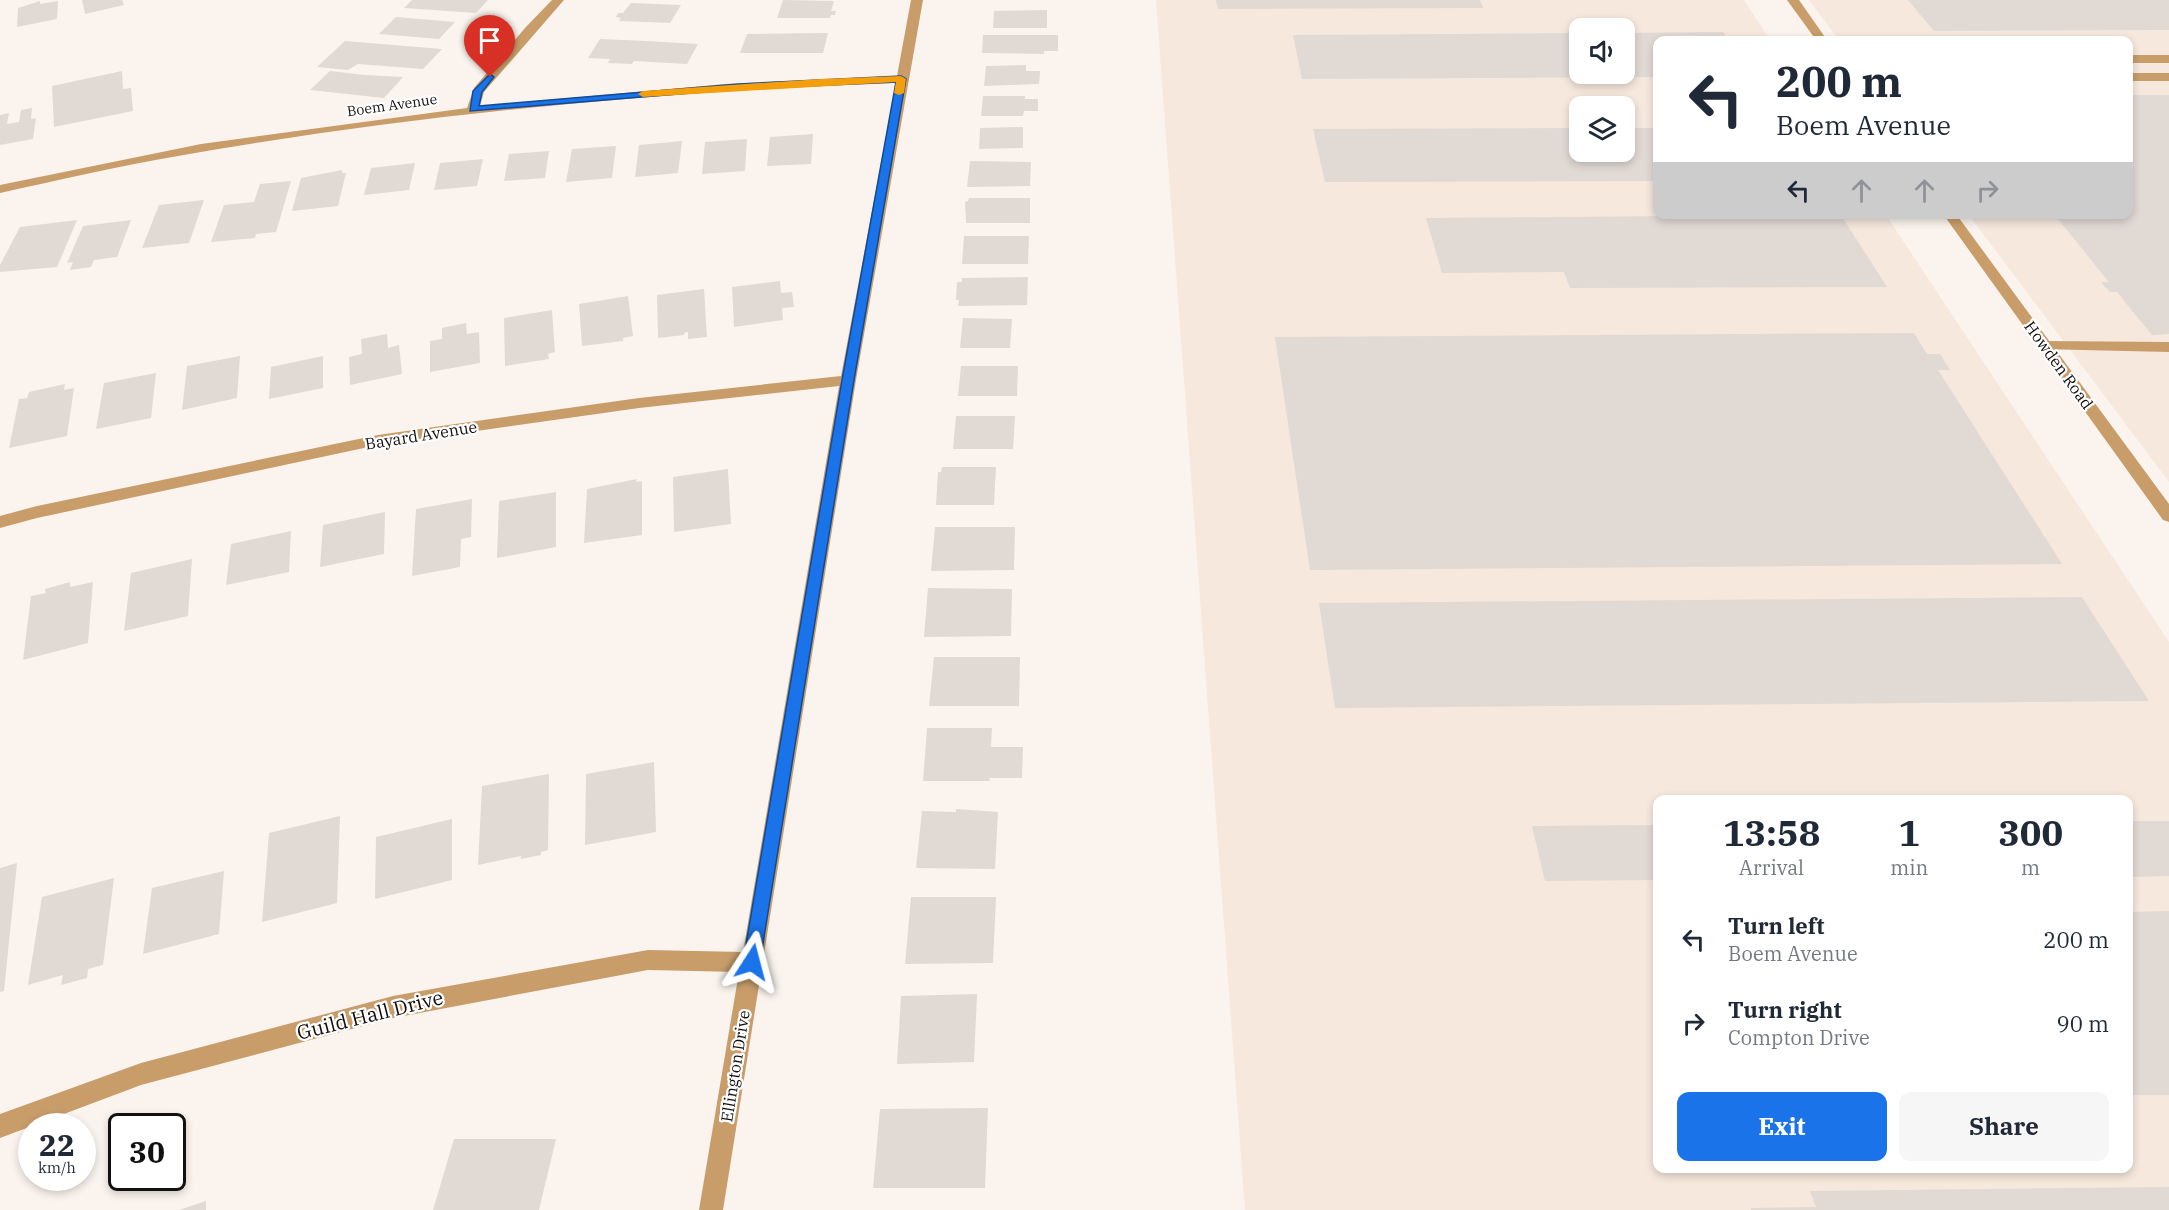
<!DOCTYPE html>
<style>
:root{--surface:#fff;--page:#f6f6f7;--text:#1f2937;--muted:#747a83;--accent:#1a73e8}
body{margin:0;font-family:"IBM Plex Serif",serif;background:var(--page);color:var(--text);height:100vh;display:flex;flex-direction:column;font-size:22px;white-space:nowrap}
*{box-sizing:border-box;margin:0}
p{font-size:20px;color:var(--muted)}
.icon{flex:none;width:33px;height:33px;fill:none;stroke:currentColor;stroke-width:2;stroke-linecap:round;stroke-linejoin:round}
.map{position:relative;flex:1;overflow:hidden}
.panel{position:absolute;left:1653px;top:795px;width:480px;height:378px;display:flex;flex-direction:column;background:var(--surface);border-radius:12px;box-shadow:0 3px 9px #0003}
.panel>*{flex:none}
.top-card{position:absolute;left:1653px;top:36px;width:480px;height:183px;border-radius:12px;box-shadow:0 3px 9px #0003;background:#fff;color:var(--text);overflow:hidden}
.controls{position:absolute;left:1569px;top:18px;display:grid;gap:12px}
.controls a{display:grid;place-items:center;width:66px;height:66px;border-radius:12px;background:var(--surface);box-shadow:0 3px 9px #0003;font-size:30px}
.speed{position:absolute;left:18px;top:1113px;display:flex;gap:12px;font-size:30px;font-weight:700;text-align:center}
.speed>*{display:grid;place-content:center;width:78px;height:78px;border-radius:50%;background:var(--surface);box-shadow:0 3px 9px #0003;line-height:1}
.speed small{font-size:15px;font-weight:400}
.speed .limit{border:3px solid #111;border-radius:9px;background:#fff;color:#111}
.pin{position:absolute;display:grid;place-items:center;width:51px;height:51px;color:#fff;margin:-62px -26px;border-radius:50% 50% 50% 0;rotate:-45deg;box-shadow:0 0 6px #0007}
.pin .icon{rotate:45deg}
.me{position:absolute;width:66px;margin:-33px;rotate:9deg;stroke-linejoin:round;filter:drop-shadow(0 0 4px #0008)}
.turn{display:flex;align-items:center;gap:21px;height:126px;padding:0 24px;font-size:27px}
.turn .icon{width:78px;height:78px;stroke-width:2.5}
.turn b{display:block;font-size:42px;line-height:51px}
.lanes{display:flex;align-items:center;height:57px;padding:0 24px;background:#0003;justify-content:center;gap:30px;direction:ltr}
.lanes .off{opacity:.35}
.eta{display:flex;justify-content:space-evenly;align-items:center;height:102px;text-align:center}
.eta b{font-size:36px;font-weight:700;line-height:42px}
.action{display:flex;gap:12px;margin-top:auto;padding:12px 24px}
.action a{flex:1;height:69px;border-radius:12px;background:var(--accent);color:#fff;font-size:24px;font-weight:700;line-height:69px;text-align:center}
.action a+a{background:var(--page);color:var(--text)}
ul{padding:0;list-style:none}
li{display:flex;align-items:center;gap:18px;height:84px;padding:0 24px}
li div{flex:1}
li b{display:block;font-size:22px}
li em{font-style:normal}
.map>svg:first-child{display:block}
</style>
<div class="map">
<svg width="2169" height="1210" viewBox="0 0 2169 1210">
<rect width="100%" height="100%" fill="#fbf4ee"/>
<!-- built -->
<g fill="#f6e8dd" fill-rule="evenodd">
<path d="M 1156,0 L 1744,0 L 1770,40 L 1658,40 L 1658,214 L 1886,215 L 2169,642 L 2169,1210 L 1245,1210 ZM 1580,28 L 1624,28 L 1624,74 L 1580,74 ZM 1580,106 L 1624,106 L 1624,152 L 1580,152 ZM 1658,800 L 2128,800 L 2128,1168 L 1658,1168 Z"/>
<path d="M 1809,0 L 2169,0 L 2169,482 L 1969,215 L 2128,214 L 2128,40 L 1839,40 Z"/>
</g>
<!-- building -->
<g fill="#e1d9d4">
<path d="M 82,0 L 122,0 L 124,5 L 85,14 Z"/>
<path d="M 412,0 L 488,0 L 476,13 L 404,8 Z"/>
<path d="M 783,0 L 834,1 L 831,11 L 836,11 L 835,15 L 831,15 L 830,18 L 777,18 Z"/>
<path d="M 1216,0 L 1480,0 L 1483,8 L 1218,9 Z"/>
<path d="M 1908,0 L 2169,0 L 2169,30 L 1934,31 Z"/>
<path d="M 40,1 L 40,4 L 58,1 L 57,19 L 17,27 L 18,8 Z"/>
<path d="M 631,3 L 681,5 L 670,23 L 619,21 L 621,18 L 616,17 L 618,13 L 623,13 Z"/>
<path d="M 1047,10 L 1047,28 L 993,28 L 994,11 Z"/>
<path d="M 396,17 L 455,22 L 439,39 L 379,34 Z"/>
<path d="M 1723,32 L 1728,40 L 1658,40 L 1658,77 L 1302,79 L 1293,35 L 1580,33 L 1580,74 L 1624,74 L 1624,33 Z"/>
<path d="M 828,33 L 823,53 L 740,53 L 747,34 Z"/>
<path d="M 983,35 L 1058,35 L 1058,51 L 1044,51 L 1044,54 L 982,53 Z"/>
<path d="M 600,39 L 646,41 L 698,44 L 687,64 L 634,61 L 632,64 L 608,63 L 610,59 L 588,58 Z"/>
<path d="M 345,41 L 442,49 L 423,69 L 358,64 L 348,70 L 317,67 Z"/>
<path d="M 1026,65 L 1026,71 L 1040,71 L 1039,84 L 984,86 L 986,66 Z"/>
<path d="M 122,71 L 123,89 L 131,88 L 133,111 L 54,127 L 52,86 Z"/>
<path d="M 330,71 L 365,75 L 403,77 L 384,98 L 310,90 Z"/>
<path d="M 2128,95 L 2169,95 L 2169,334 L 2152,335 L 2117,292 L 2110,292 L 2101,282 L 2109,282 L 2054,214 L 2128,214 Z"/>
<path d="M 983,96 L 1025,96 L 1025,99 L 1038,99 L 1038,111 L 1024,111 L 1023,116 L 981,116 Z"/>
<path d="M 32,108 L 31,119 L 36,118 L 33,139 L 0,145 L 0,115 L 9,113 L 7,124 L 19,122 L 21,110 Z"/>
<path d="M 1023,127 L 1023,148 L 979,149 L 980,128 Z"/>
<path d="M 1580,128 L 1580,152 L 1624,152 L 1624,128 L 1658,128 L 1658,181 L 1325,182 L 1313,129 Z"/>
<path d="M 813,134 L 811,164 L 767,166 L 770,137 Z"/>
<path d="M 747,139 L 745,171 L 702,174 L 705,142 Z"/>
<path d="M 682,141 L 678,173 L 635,177 L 639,145 Z"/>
<path d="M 616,146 L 612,178 L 566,182 L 572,149 Z"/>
<path d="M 549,151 L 545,178 L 504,181 L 509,154 Z"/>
<path d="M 483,159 L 477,186 L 434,190 L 440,163 Z"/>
<path d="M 970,161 L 1031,162 L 1030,186 L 967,187 Z"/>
<path d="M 415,163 L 409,190 L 364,195 L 371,168 Z"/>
<path d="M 342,170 L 342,173 L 346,173 L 338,206 L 292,211 L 301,178 Z"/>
<path d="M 291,181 L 276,232 L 256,234 L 255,238 L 211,242 L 224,205 L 254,202 L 260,184 Z"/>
<path d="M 969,198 L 1030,198 L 1030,223 L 966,223 L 965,202 L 968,201 Z"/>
<path d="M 204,200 L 189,243 L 142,248 L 159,205 Z"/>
<path d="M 1799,215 L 1841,215 L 1887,287 L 1570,288 L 1564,272 L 1442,273 L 1426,218 Z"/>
<path d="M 77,220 L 57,267 L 0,272 L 0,265 L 20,227 Z"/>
<path d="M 131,220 L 117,257 L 94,260 L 91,267 L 70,270 L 73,262 L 67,263 L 83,226 Z"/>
<path d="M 964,236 L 1029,236 L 1028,264 L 962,264 Z"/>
<path d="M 1028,277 L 1027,305 L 958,306 L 959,300 L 956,300 L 957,282 L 962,282 L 962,278 Z"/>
<path d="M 780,281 L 781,293 L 792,292 L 794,307 L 782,308 L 783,320 L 734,327 L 732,287 Z"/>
<path d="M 704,289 L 707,337 L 688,339 L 688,332 L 684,333 L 684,335 L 658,338 L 657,295 Z"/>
<path d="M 628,296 L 633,336 L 623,338 L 623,341 L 582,346 L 579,304 Z"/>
<path d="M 552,310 L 555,352 L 548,354 L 549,359 L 505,366 L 504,318 Z"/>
<path d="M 963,318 L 1012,319 L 1010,348 L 960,348 Z"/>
<path d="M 466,323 L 467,334 L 479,332 L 480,363 L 430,372 L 430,341 L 442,339 L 442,328 Z"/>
<path d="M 1914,333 L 1927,354 L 1940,354 L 1950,370 L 1938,370 L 2062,564 L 1310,570 L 1275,337 Z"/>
<path d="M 387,334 L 388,348 L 399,345 L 402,374 L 350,385 L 349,357 L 362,354 L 361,339 Z"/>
<path d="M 240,356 L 237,398 L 182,410 L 187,366 Z"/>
<path d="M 323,356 L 323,388 L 269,399 L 271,367 Z"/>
<path d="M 961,366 L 1018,366 L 1017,396 L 958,396 Z"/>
<path d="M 156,373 L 151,418 L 96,429 L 104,383 Z"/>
<path d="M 65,384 L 64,390 L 74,388 L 67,436 L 9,448 L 19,399 L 27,398 L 29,392 Z"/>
<path d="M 956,416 L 1015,416 L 1013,449 L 953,449 Z"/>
<path d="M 942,467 L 996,467 L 994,505 L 936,505 L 938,472 L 941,472 Z"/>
<path d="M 728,469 L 731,524 L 674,532 L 673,477 Z"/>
<path d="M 637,479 L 636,482 L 642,481 L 642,535 L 584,543 L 587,489 Z"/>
<path d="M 556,492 L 556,547 L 497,558 L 499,501 Z"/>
<path d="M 472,499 L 471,537 L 461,539 L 460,567 L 412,576 L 416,509 Z"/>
<path d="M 385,512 L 384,554 L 320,567 L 323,525 Z"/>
<path d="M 935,527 L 1015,527 L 1014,570 L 931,571 Z"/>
<path d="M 291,531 L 289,572 L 226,585 L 231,544 Z"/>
<path d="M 192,559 L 188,616 L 124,631 L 131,573 Z"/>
<path d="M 70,582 L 70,587 L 93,582 L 88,643 L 23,660 L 31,596 L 46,593 L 45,589 Z"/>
<path d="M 928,588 L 1012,589 L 1011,636 L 924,637 Z"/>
<path d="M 2082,597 L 2149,701 L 1335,708 L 1319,603 Z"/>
<path d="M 934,657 L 1020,657 L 1019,706 L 929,706 Z"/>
<path d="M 927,728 L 992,728 L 991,747 L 1023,747 L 1022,778 L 989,778 L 990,781 L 923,781 Z"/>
<path d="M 654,762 L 656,832 L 585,845 L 586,774 Z"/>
<path d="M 549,774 L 548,850 L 541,852 L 541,855 L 521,859 L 521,856 L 478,865 L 482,786 Z"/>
<path d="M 956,809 L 998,812 L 995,869 L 916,868 L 922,811 L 956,812 Z"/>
<path d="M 340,816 L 337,903 L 262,922 L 269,833 Z"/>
<path d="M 452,819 L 452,880 L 375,899 L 376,837 Z"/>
<path d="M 2128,821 L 2169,821 L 2169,876 L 2128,877 Z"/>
<path d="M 1658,825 L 1658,880 L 1545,881 L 1532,826 Z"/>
<path d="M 17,863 L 4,991 L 0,992 L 0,868 Z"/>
<path d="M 224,871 L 219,934 L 143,954 L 152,888 Z"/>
<path d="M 114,878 L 103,965 L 88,969 L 87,978 L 61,985 L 63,975 L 28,985 L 42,897 Z"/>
<path d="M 911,897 L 996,897 L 993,963 L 905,964 Z"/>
<path d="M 2169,911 L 2169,1095 L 2128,1095 L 2128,912 Z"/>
<path d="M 977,994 L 974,1062 L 897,1064 L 901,996 Z"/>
<path d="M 988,1108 L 985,1188 L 873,1188 L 880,1109 Z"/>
<path d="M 454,1139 L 556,1139 L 539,1210 L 433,1210 Z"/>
<path d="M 2169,1187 L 2169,1210 L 1751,1210 L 1751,1208 L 1816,1207 L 1810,1191 Z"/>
<path d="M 206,1201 L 206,1210 L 179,1210 Z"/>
</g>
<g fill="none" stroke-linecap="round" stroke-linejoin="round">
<!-- lane -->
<g fill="#c89d6a" fill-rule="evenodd">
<rect x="2128" y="55" width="41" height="8"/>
<rect x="2128" y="73" width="41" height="8"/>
<path d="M 2044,341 L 2169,342 L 2169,352 L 2039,349 L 2036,346 L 2039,343 Z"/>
</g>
<!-- street -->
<g fill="#c89d6a" fill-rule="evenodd">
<path d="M 552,0 L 564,0 L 484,92 L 480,106 L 725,84 L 897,76 L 911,0 L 923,0 L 856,380 L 723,1210 L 699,1210 L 739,972 L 648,970 L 393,1018 L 141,1085 L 0,1138 L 0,1114 L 141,1063 L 393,996 L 648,950 L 743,952 L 839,386 L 639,408 L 378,445 L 37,518 L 0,528 L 0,516 L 37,506 L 378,435 L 639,398 L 841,376 L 896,83 C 656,92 415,114 178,156 C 118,166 59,180 0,193 L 0,185 L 201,144 L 467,108 L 474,88 L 525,28 Z"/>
<path d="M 1787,0 L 1799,0 L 1827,40 L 1816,40 Z"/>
<path d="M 1943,214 L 1956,214 L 2169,504 L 2169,522 L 2163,520 Z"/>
</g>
</g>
<!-- route -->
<path fill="#1a73e8" stroke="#114b97" stroke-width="1.5" d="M 490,74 L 494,77 L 482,92 L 479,106 L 739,84 L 901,76 L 906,79 L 854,380 L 760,962 L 758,968 L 752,970 L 746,968 L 743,962 L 842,380 L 896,82 L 739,89 L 470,111 L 473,91 Z"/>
<!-- slow -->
<path fill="#f59e0b" d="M 901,76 L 906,79 L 904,93 L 899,95 L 894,93 L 896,82 L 643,97 L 638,94 L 643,91 L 821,79 Z"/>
<g text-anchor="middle" stroke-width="4.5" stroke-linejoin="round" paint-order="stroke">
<!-- far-street labels -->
<g font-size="14" fill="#110e0d" stroke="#fff">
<text transform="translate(392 105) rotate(-8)" y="5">Boem Avenue</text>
</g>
<!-- street labels -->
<g font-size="16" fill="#110e0d" stroke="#fff">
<text transform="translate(2059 365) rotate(54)" y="6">Howden Road</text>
<text transform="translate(421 435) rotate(-9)" y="6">Bayard Avenue</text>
<text transform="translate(735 1066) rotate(-81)" y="6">Ellington Drive</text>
</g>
<!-- near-street labels -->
<g font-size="20" fill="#110e0d" stroke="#fff">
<text transform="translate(370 1015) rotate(-14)" y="7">Guild Hall Drive</text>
</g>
</g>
</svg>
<div class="controls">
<a><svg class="icon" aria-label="sound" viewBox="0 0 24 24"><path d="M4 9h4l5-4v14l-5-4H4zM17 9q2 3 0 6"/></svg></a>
<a><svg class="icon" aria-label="layers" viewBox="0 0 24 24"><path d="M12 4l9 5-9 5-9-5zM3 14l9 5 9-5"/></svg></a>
</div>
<div class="speed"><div>22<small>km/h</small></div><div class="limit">30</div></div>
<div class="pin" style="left:490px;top:77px;background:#d93025"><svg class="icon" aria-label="arrive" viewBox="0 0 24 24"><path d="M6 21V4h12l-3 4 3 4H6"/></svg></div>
<svg class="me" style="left:752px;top:962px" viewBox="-20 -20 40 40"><path d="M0-17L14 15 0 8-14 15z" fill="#1a73e8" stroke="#fff" stroke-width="4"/></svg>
<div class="top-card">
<div class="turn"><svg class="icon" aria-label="left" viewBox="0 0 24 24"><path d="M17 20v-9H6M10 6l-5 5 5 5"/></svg><div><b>200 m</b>Boem Avenue</div></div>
<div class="lanes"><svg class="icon" aria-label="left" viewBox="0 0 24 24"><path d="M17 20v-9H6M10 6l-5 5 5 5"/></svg><svg class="icon off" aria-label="ahead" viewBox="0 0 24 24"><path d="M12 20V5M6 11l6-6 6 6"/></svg><svg class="icon off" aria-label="ahead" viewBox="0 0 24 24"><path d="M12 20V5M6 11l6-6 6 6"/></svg><svg class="icon off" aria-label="right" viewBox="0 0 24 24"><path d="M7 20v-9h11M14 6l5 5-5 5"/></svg></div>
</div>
<section class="panel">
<div class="eta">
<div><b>13:58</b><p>Arrival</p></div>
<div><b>1</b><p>min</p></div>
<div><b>300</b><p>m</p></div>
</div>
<ul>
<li><svg class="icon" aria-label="left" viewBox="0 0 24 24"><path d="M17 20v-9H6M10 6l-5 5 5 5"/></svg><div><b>Turn left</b><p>Boem Avenue</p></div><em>200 m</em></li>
<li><svg class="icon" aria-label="right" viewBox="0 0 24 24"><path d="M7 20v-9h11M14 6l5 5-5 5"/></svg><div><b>Turn right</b><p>Compton Drive</p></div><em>90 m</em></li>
</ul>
<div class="action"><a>Exit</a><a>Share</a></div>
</section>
</div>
